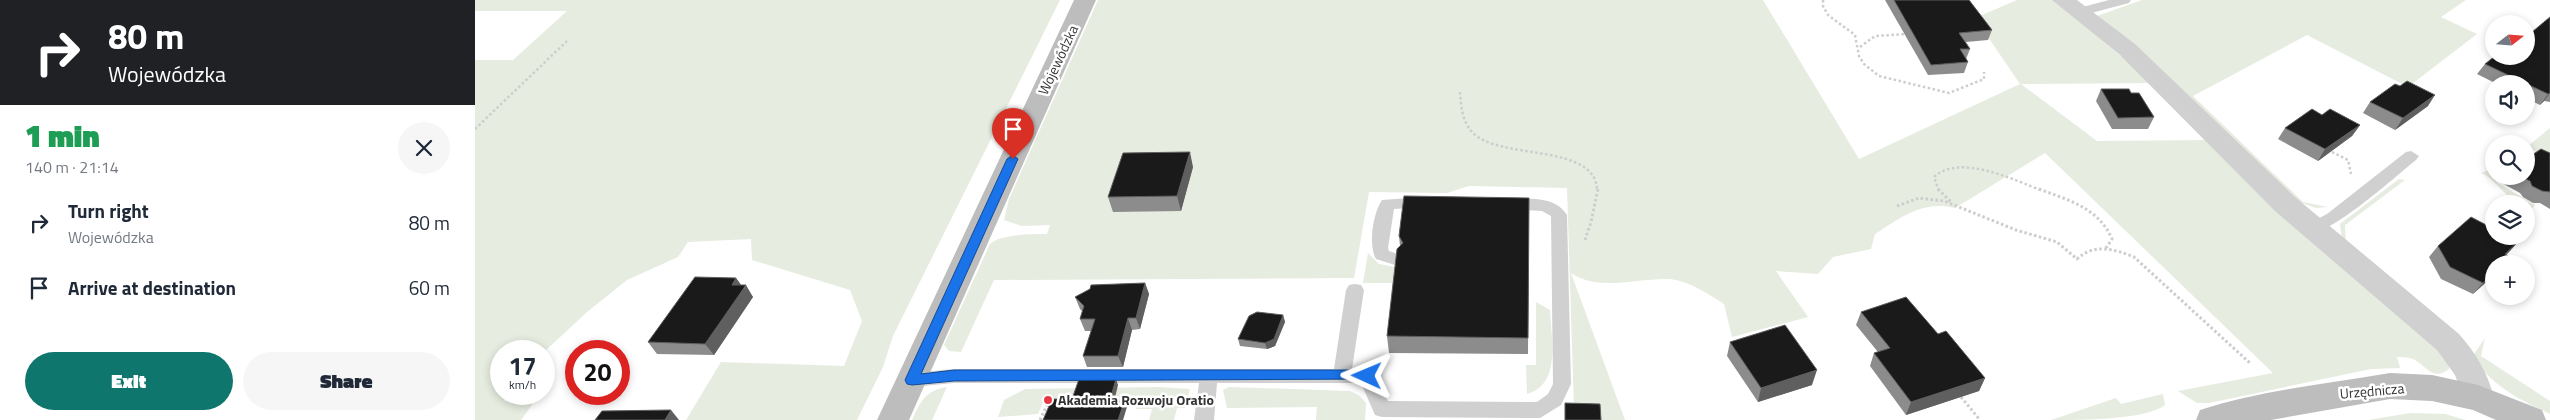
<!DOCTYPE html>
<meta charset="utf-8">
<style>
:root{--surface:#fff;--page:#f6f6f7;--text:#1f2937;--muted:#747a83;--accent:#0f766e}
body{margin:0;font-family:"Titillium Web",sans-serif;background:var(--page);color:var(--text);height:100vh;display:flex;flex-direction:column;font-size:19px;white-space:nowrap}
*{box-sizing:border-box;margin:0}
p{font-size:16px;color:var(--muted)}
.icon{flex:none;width:28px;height:28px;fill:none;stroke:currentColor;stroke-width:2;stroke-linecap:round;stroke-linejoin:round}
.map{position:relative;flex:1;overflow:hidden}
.sheet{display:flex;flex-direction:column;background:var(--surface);width:475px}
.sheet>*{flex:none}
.guide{background:#202124;color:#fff;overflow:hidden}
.needle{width:32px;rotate:73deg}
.controls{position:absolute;left:2010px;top:15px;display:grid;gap:10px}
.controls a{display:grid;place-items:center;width:50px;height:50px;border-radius:50%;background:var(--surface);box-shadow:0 2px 8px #0003;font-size:25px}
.speed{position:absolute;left:15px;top:340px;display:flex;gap:10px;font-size:25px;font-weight:700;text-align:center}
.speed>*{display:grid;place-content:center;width:65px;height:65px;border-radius:50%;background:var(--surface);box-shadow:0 2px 8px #0003;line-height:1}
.speed small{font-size:12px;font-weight:400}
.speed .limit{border:8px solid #d22;background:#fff;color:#111}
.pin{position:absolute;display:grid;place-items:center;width:42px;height:42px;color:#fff;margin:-51px -21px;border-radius:50% 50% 50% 0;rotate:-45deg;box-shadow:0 0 5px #0007}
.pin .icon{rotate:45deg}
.me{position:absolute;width:55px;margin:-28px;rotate:271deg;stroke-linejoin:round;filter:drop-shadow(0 0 4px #0008)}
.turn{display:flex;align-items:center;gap:18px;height:105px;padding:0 25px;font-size:22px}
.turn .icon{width:65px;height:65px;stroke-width:2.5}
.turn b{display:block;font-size:35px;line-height:42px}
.round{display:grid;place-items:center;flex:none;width:52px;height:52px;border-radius:26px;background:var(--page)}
.summary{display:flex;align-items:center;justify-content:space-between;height:85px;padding:0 25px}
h1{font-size:30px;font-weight:800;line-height:38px;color:#1e9e55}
.primary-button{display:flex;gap:10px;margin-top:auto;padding:10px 25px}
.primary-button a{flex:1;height:58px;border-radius:30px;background:var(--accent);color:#fff;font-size:20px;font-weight:800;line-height:58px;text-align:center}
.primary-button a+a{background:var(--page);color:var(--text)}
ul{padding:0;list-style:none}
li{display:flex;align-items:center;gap:15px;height:65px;padding:0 25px}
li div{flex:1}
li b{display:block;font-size:19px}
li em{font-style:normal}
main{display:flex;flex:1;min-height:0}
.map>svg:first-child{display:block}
</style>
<main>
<section class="sheet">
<div class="guide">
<div class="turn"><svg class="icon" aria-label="right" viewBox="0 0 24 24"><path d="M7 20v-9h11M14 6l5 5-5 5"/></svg><div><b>80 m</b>Wojewódzka</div></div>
</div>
<div class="summary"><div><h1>1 min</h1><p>140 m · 21:14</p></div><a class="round"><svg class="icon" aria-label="close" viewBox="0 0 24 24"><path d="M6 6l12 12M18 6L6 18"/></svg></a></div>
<ul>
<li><svg class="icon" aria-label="right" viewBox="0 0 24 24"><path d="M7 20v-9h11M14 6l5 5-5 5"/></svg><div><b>Turn right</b><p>Wojewódzka</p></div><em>80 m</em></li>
<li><svg class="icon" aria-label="arrive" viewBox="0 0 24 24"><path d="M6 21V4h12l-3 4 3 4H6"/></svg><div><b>Arrive at destination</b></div><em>60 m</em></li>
</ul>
<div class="primary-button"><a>Exit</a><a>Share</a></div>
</section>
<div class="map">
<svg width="2075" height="420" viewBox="0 0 2075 420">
<rect width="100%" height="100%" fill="#fff"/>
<!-- green -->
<g fill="#e6ecdf">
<path d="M 0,0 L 585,0 L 418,336 L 408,367 L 382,420 L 211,420 L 246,362 L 369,366 L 387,321 L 375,290 L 277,260 L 276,239 L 213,242 L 203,257 L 152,280 L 112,312 L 69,352 L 26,351 L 26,394 L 34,394 L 29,401 L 55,400 L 57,405 L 46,420 L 0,420 L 0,60 L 38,60 L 92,11 L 0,11 Z"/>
<path d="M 623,0 L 1288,0 L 1384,159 L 1545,84 L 1500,18 L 1542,0 L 1581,0 L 1677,83 L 1546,84 L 1622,141 L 1732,140 L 1974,357 L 1974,369 C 1956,383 1950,362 1935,358 C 1931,357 1926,357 1922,357 L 1925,368 L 1896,369 L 1734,403 L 1722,403 L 1703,391 L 1798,373 L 1570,153 L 1480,208 C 1447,200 1427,217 1400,234 L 1396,249 L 1358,257 L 1343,274 L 1301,271 L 1333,317 L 1257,337 L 1249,304 C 1233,294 1213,280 1193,279 C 1161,278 1124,292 1096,273 L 1150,420 L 1125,420 L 1099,409 L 1092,188 L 994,186 L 972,193 L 894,192 L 879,278 L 519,280 L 486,352 L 474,351 L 469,345 L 515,244 C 525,234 558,234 572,234 L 575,225 L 547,226 L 529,220 L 534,199 Z"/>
<path d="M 1667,0 L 1991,0 L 1966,17 L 2002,34 L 1933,87 L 1832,35 L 1718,96 L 1828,202 L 1853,207 L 1841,208 L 1819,200 L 1622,16 Z"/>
<path d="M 2075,128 L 2075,159 L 2052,147 Z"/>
<path d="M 2014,170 L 2019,171 L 2019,176 L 2027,176 L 2021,182 L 2060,205 L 2056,210 L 2051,208 L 2051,204 C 2033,204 2021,178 2006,173 Z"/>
<path d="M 1924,179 L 1930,180 L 1870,225 L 1871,244 L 1868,246 L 1865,224 Z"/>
<path d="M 893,253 L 904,264 L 920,267 L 919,283 L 888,283 Z"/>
<path d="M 1061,302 L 1075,310 C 1076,339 1087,384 1052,394 L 1051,365 L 1061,365 Z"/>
<path d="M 2010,338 L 2006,356 L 2075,401 L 2075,414 C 2043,399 2018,386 1997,357 Z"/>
<path d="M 472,387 L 457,420 L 437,420 C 445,402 451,390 472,387 Z"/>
<path d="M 684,387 L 715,389 L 710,408 L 702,408 L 699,420 L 674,420 L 677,409 L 661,409 L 663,402 L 660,400 L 570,398 L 563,414 L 523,417 L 529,400 L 550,389 Z"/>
<path d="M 754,387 L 875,391 L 885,396 L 891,403 L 890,420 L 841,420 L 842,407 L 752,408 L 748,390 Z"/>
<path d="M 1688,394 L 1690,405 C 1670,420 1606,420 1576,420 L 1641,398 L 1646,404 Z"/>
<path d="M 1936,413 L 1970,414 L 1991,420 L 1893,420 Z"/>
</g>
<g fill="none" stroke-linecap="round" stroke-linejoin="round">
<!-- path-far1 -->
<g stroke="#cdcdcd" stroke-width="2.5" stroke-dasharray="2.5 2.5" stroke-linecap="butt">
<path d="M 1348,0 L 1348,6 L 1353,15 L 1380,35 L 1384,56 L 1389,64 L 1404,76 L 1474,93 L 1509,79 L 1509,72"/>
<path d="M 1385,47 L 1400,36 L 1432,34"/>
<path d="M 985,92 C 986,106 987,121 997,132 C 1023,161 1122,142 1122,191"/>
<path d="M 0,129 L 92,41"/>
<path d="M 1857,152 L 1873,160 L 1876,174"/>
<path d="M 1464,191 L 1459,177 C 1485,153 1539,180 1568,191"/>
</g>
<!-- path -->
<g stroke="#cdcdcd" stroke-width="3" stroke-dasharray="2.5 2.5" stroke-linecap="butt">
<path d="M 1463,189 L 1477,203"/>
<path d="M 1564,189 C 1593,200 1624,208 1637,239 L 1631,248"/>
<path d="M 1422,206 L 1444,198 L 1469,201 L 1541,230 L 1582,242 L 1602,259 C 1619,243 1639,249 1659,257 L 1776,364"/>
<path d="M 1110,240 L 1116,222 L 1123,189"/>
<path d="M 1486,397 L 1505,420"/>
<path d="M 648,402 L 658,403"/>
<path d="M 565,420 L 574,401"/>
</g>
<!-- lane -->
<g fill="#d0d0d0" fill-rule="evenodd">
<path d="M 1634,0 L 1656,0 L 1654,3 L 1605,16 L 1598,12 L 1600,9 Z"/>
<path d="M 1936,151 L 1944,156 L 1941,160 C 1922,175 1852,239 1831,233 L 1829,229 L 1831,225 L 1852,214 L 1931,152 Z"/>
<path d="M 948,197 L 954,199 L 956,203 L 954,207 L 919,209 L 913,248 L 914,251 L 926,255 L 928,259 L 926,263 L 920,265 L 901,259 C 893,245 898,213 907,200 Z"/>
<path d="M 1033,199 C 1053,199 1080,195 1092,215 L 1096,384 L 1086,405 L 1065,418 L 907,417 L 900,415 L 886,383 L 742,383 L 739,420 L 719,420 L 724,383 L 479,383 L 437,387 L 430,385 L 428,380 L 430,375 L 437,373 L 479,369 L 859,369 L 871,290 L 874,285 L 880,284 L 886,285 L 889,290 L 877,369 L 899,371 L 913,401 L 1062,402 L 1073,394 L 1078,384 L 1076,216 L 1067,211 L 1027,209 L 1025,205 L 1027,201 Z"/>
</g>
<!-- street -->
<path fill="#d0d0d0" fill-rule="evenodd" d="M 1577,0 L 1602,0 L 1660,44 L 1820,197 L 1984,334 C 2000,352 2013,373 2019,398 L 2014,407 L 2003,411 L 1992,407 L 1980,375 L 1962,350 L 1800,211 L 1644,54 Z"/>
<!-- secondary -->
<g fill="#bdbdbd" fill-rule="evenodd">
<path d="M 599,0 L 621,0 L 434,420 L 402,420 Z"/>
<path d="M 1915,373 L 1957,375 L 2003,385 L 2067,410 L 2071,420 L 2021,420 L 1998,410 L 1957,401 L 1915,399 L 1796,420 L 1721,420 L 1725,410 C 1786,390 1852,384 1915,373 Z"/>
</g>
</g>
<!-- wall -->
<g fill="#8c8c8c">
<path d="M 1410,0 L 1494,0 L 1517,30 L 1513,40 L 1491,42 L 1495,49 L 1491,59 L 1493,62 L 1489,73 L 1453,75 Z"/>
<path d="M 2075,17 L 2075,102 L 2069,101 L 2065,105 L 2051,98 L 2051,84 L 2022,84 L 2002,74 L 2010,64 L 2051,56 Z"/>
<path d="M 1626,89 L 1679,117 L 1673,129 L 1637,129 L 1621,101 Z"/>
<path d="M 1895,102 L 1953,106 L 1920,130 L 1888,113 Z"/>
<path d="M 1847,115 L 1885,125 L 1877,136 L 1843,161 L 1803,139 L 1810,128 Z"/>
<path d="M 2075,153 L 2075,209 L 2065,203 L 2058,203 L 2048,197 L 2045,193 L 2025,182 L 2030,176 L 2051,176 Z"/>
<path d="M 718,167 L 706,211 L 638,212 L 633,197 Z"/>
<path d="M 1054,198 L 1053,354 L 914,353 L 912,336 L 925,246 L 924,236 Z"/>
<path d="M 2043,242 L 2033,253 L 2019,264 L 2019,275 L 1998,294 L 1966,279 L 1954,257 L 1963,246 Z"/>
<path d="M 261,278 L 266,285 L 278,297 L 239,355 L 182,354 L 173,342 Z"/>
<path d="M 670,283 L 674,294 L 665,329 L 657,330 L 648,367 L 612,367 L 608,356 L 616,331 L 610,331 L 605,319 L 607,311 L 605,309 L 600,297 Z"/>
<path d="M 1386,312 L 1463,334 L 1510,378 L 1504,391 L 1431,415 L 1395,366 L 1399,353 L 1403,352 L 1381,325 Z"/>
<path d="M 808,315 L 810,322 L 800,346 L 792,349 L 765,346 L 763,339 Z"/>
<path d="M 1255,342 L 1337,385 L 1283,402 L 1252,356 Z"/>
</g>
<!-- shaded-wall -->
<g fill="#5f5f5f">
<path d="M 2075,93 L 2069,101 L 2065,105 L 2073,94 Z"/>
<path d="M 1960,95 L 1953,106 L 1920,130 L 1928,118 Z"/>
<path d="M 1885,125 L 1877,136 L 1843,161 L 1850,149 Z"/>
<path d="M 715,152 L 718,167 L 706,211 L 702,196 Z"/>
<path d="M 2043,242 L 2033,253 L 2022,264 L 2030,254 Z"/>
<path d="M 2019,273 L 2019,275 L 1998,294 L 2008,283 Z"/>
<path d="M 261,278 L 269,289 L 271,285 L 278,297 L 239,355 L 230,344 L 257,285 Z"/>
<path d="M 670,283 L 674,294 L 665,329 L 661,318 Z"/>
<path d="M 808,315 L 810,322 L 800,346 L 792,349 L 790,343 Z"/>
<path d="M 653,318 L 657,330 L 648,367 L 643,356 Z"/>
<path d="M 1342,370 L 1337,385 L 1283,402 L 1286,388 Z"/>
<path d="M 1510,378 L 1504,391 L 1431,415 L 1436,402 Z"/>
<path d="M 641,379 L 643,385 L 638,406 L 635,400 Z"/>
<path d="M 650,400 L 652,407 L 648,420 L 643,420 Z"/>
<path d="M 196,410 L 204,420 L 190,420 Z"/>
</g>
<!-- building -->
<g fill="#1a1a1a" stroke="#5f5f5f">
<path d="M 1419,0 L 1494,0 L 1517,30 L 1484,33 L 1495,49 L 1485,49 L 1493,62 L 1456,65 Z"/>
<path d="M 2075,17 L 2075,93 L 2073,94 L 2010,64 L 2020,56 L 2051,56 L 2051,37 Z"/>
<path d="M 1932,81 L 1960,95 L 1928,118 L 1895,102 L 1920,84 L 1925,86 Z"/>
<path d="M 1626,89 L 1654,89 L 1656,93 L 1664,93 L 1679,117 L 1643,118 Z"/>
<path d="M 1837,109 L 1847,115 L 1855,109 L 1885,125 L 1850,149 L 1810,128 Z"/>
<path d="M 2066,149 L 2075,153 L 2075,192 L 2067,191 L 2057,186 L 2055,181 L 2045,176 L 2051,176 L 2051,159 Z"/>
<path d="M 715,152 L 702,196 L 633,197 L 648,153 Z"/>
<path d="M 929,196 L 1054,198 L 1053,338 L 912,336 L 922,249 L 928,243 L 924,236 Z"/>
<path d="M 1996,217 L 2019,229 L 2019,236 L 2033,236 L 2043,242 L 2030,254 L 2035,257 L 2028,264 L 2019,264 L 2019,273 L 2008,283 L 1975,267 L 1963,246 Z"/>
<path d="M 220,277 L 261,278 L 257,285 L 271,285 L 230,344 L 173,342 Z"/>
<path d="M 670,283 L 661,318 L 653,318 L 643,356 L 608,356 L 620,319 L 605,319 L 609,306 L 600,297 L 615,289 L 616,285 Z"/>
<path d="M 1431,297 L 1463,334 L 1471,331 L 1510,378 L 1436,402 L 1399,353 L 1415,348 L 1386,312 Z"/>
<path d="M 782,312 L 808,315 L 799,339 L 790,343 L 763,339 L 774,316 Z"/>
<path d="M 1310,325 L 1342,370 L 1286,388 L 1255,342 Z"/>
<path d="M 604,379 L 641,379 L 635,400 L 650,400 L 643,420 L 568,420 L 577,399 L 597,399 Z"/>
<path d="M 1090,403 L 1125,404 L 1126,420 L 1090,420 Z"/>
<path d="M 196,410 L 190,420 L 120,420 L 127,411 Z"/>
</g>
<!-- route -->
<path fill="#1a73e8" stroke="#114b97" d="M 538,155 L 543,159 L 446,374 L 479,370 L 892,370 L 897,372 L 899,376 L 897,379 L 479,381 L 437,385 L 432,384 L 430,380 L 532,159 Z"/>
<!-- markers -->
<circle fill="#e63946" stroke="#fff" stroke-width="2" cx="573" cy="400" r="5"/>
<g text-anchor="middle" stroke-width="5" stroke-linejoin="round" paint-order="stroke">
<!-- street labels -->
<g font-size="14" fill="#333" stroke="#fff">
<text transform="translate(583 60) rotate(-65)" y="5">Wojewódzka</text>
<text transform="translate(1897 391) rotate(-5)" y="5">Urzędnicza</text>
</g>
<!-- poi labels -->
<g font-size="14" font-weight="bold" fill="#333" stroke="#fff" text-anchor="start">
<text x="583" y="405">Akademia Rozwoju Oratio</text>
</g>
</g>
</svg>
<div class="controls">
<a><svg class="needle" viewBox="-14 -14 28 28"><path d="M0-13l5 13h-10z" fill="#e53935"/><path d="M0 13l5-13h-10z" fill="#747a83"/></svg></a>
<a><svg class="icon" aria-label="sound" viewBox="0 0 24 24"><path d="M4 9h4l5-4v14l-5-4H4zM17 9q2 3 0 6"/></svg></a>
<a><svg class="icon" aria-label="search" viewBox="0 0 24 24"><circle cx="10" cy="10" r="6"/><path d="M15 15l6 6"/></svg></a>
<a><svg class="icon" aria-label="layers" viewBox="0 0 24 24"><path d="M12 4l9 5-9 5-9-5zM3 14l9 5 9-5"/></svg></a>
<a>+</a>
</div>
<div class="speed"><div>17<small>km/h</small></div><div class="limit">20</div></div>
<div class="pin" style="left:538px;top:159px;background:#d93025"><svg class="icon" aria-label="arrive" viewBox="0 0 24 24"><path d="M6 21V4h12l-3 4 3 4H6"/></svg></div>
<svg class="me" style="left:892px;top:376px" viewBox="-20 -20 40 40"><path d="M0-17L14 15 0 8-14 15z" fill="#1a73e8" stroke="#fff" stroke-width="4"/></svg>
</div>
</main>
